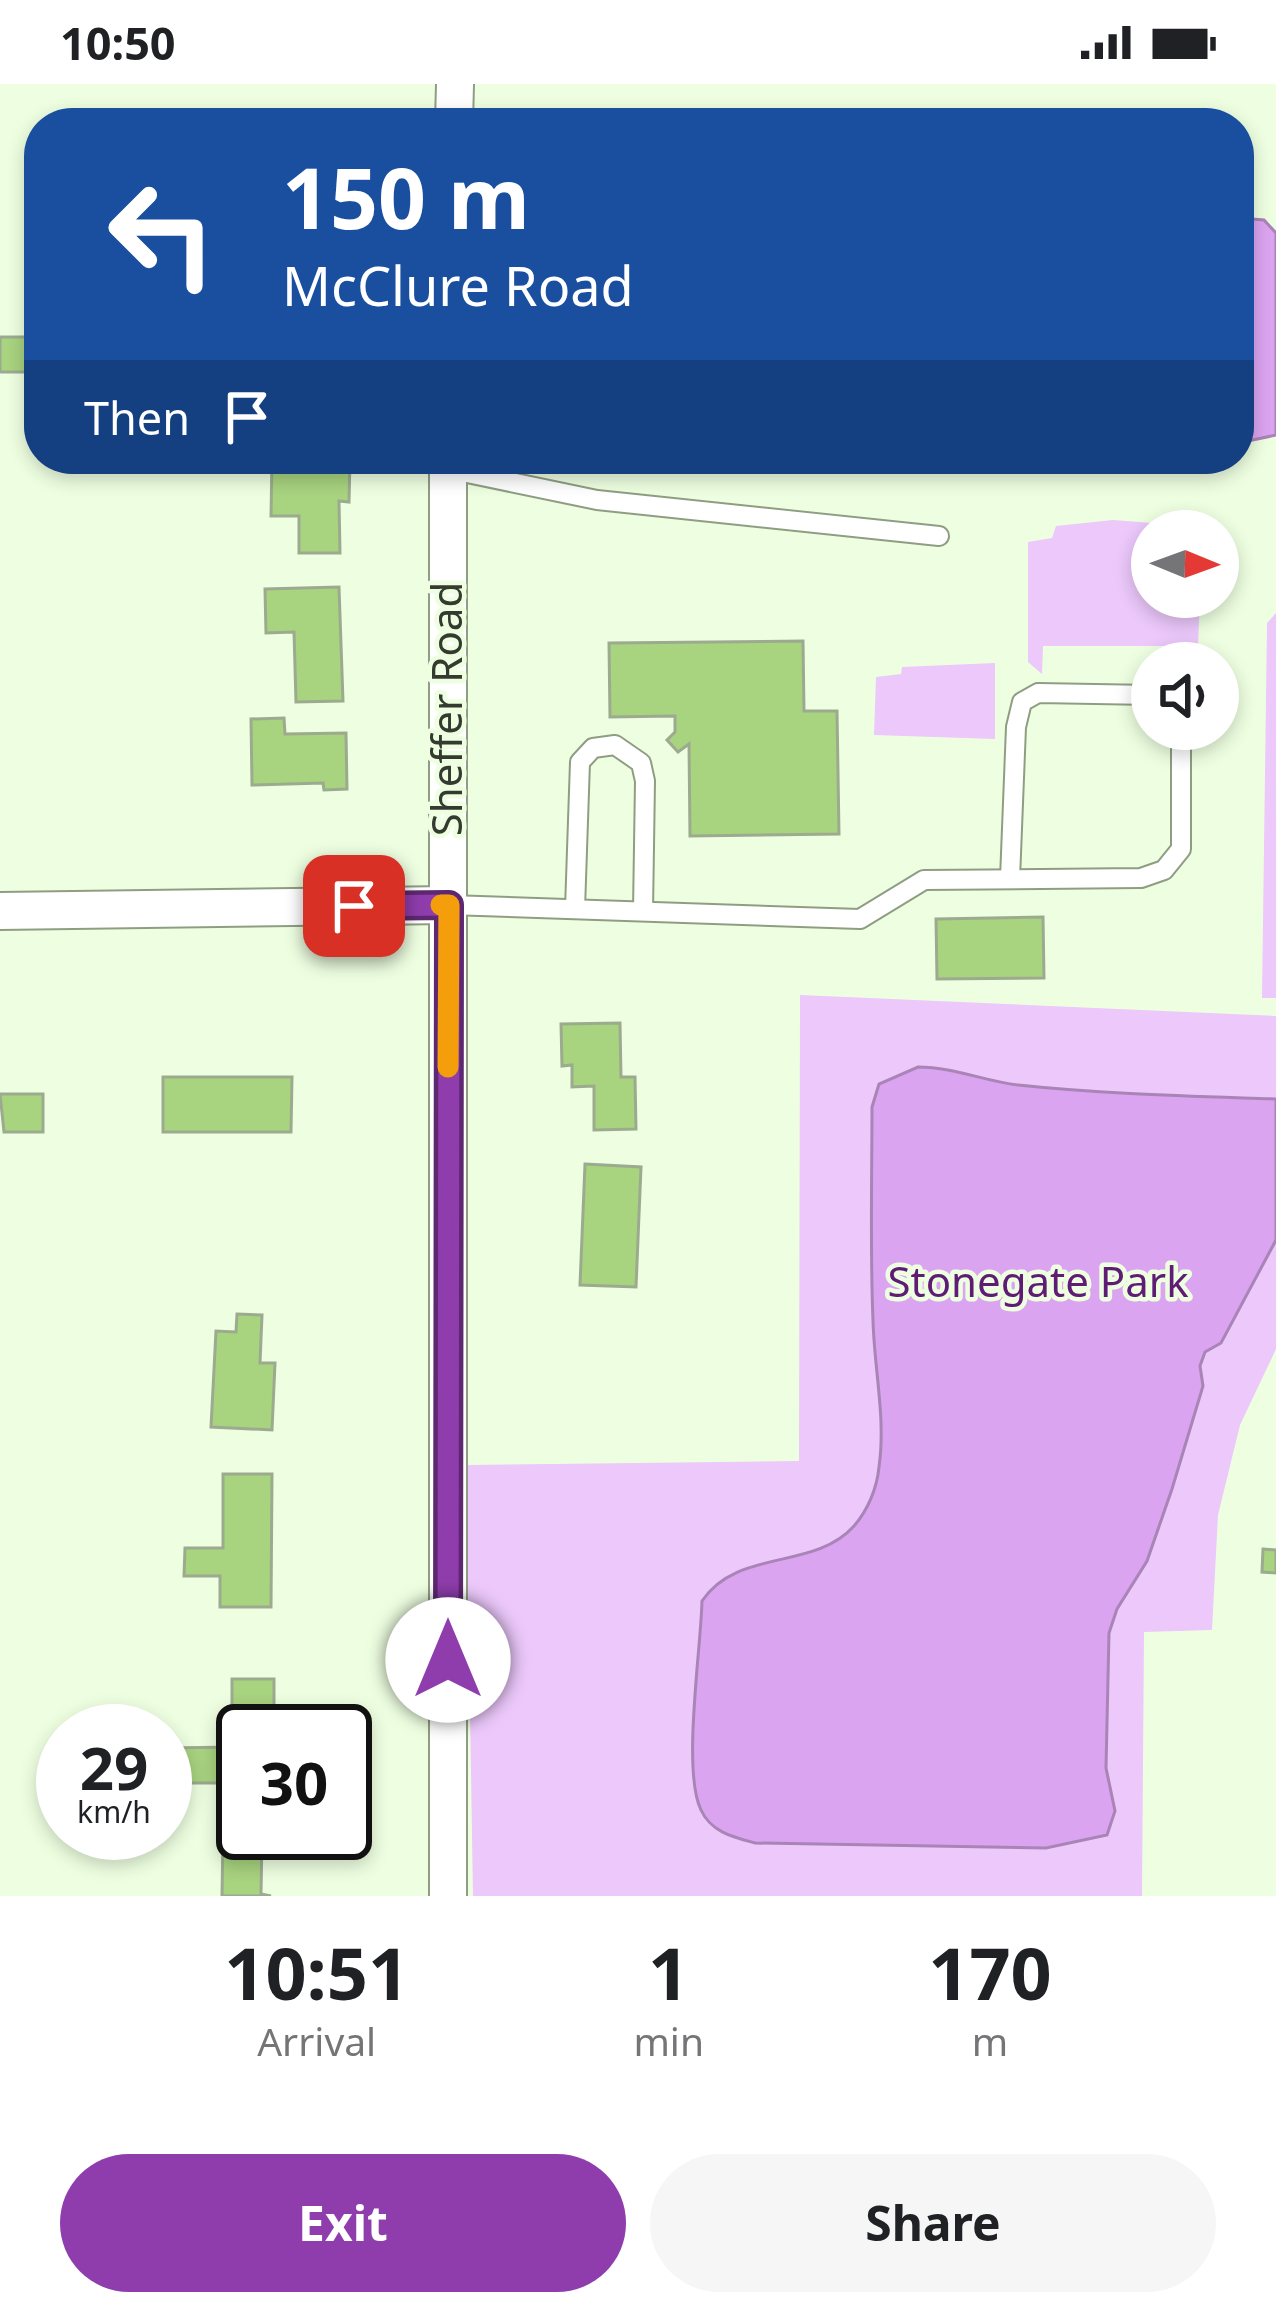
<!DOCTYPE html>
<style>
:root{--surface:#fff;--page:#f6f6f6;--text:#202124;--muted:#757577;--accent:#8f3dac}
body{margin:0;font-family:"Noto Sans",sans-serif;background:var(--page);color:var(--text);height:100vh;display:flex;flex-direction:column;font-size:45px;white-space:nowrap}
*{box-sizing:border-box;margin:0}
p{font-size:39px;color:var(--muted)}
.icon{flex:none;width:66px;height:66px;fill:none;stroke:currentColor;stroke-width:2;stroke-linecap:round;stroke-linejoin:round}
.map{position:relative;height:1812px;overflow:hidden}
.sheet{display:flex;flex-direction:column;background:var(--surface);flex:1}
.sheet>*{flex:none}
.guide{position:absolute;left:24px;top:24px;width:1230px;height:366px;border-radius:48px;box-shadow:0 6px 18px #0003;background:#1a4fa0;color:#fff;overflow:hidden}
.needle{width:78px;rotate:91deg}
.fabs{position:absolute;left:1131px;top:426px;display:grid;gap:24px}
.fabs a{display:grid;place-items:center;width:108px;height:108px;border-radius:50%;background:var(--surface);box-shadow:0 6px 18px #0003;font-size:60px}
.speed{position:absolute;left:36px;top:1620px;display:flex;gap:24px;font-size:60px;font-weight:700;text-align:center}
.speed>*{display:grid;place-content:center;width:156px;height:156px;border-radius:50%;background:var(--surface);box-shadow:0 6px 18px #0003;line-height:1}
.speed small{font-size:30px;font-weight:400}
.speed .limit{border:6px solid #111;border-radius:18px;background:#fff;color:#111}
.pin{position:absolute;display:grid;place-items:center;width:102px;height:102px;color:#fff;margin:-51px;border-radius:24px;box-shadow:0 6px 18px #0006}
.me{position:absolute;width:132px;margin:-66px;rotate:0deg;stroke-linejoin:round;filter:drop-shadow(0 0 9px #0008)}
.turn{display:flex;align-items:center;gap:42px;height:252px;padding:0 60px;font-size:54px}
.turn .icon{width:156px;height:156px;stroke-width:2.5}
.turn b{display:block;font-size:84px;line-height:102px}
.then{display:flex;align-items:center;height:114px;padding:0 60px;background:#0003;gap:24px;font-size:45px}
.eta{display:flex;justify-content:space-evenly;align-items:center;height:204px;text-align:center}
.eta b{font-size:72px;font-weight:700;line-height:84px}
.cta{display:flex;gap:24px;margin-top:auto;padding:24px 60px}
.cta a{flex:1;height:138px;border-radius:72px;background:var(--accent);color:#fff;font-size:48px;font-weight:700;line-height:138px;text-align:center}
.cta a+a{background:var(--page);color:var(--text)}
.status{display:flex;justify-content:space-between;align-items:center;height:84px;padding:0 60px;background:var(--surface);direction:ltr}
.status svg{height:33px;fill:currentColor}
.map>svg:first-child{display:block}
</style>
<div class="status"><b>10:50</b><svg viewBox="0 0 49 12"><path d="M0 12V9h3v3zM5 12V6h3v6zM10 12V3h3v9zM15 12V0h3v12zM26 1h20v11H26zM47 4h2v5h-2z"/></svg></div>
<div class="map">
<svg width="1276" height="1812" viewBox="0 0 1276 1812">
<rect width="100%" height="100%" fill="#eeffe1"/>
<!-- green -->
<g fill="#ecc8fb">
<path d="M 1113,436 L 1204,443 L 1152,447 L 1152,513 L 1200,513 L 1198,562 L 1043,562 L 1042,590 L 1028,578 L 1028,458 L 1052,454 L 1056,442 Z"/>
<path d="M 1276,529 L 1276,914 L 1262,914 L 1267,539 Z"/>
<path d="M 995,579 L 995,655 L 874,651 L 876,593 L 901,590 L 902,583 Z"/>
<path d="M 800,911 L 1276,932 L 1276,1265 L 1240,1341 L 1218,1431 L 1212,1546 L 1144,1548 L 1142,1812 L 473,1812 L 466,1381 L 799,1377 Z"/>
</g>
<!-- water -->
<g fill="#dba4f0" stroke="#a984b6" stroke-width="3">
<path d="M 1239,134 L 1264,136 L 1276,149 L 1276,351 L 1239,359 Z"/>
<path d="M 918,983 C 954,983 983,997 1018,1001 C 1103,1010 1190,1012 1276,1015 L 1276,1156 L 1221,1259 L 1205,1268 L 1200,1282 L 1203,1302 L 1172,1405 L 1147,1477 L 1117,1525 L 1109,1549 L 1106,1684 L 1115,1727 L 1107,1751 L 1046,1764 L 755,1759 C 733,1753 711,1748 701,1726 C 682,1687 701,1565 702,1517 C 737,1464 814,1487 854,1442 C 868,1426 877,1404 879,1383 C 886,1334 874,1284 873,1236 C 870,1165 872,1094 872,1023 L 879,1000 Z"/>
</g>
<!-- building -->
<g fill="#a8d37f" stroke="#9cab8f" stroke-width="3">
<path d="M 0,253 L 30,253 L 31,288 L 0,288 Z"/>
<path d="M 272,375 L 350,375 L 349,418 L 339,417 L 340,469 L 299,469 L 299,432 L 271,432 Z"/>
<path d="M 339,503 L 343,617 L 296,618 L 294,548 L 266,549 L 265,505 Z"/>
<path d="M 803,557 L 804,627 L 837,627 L 839,750 L 690,752 L 689,660 L 678,668 L 667,656 L 675,648 L 675,632 L 610,633 L 609,559 Z"/>
<path d="M 284,634 L 285,650 L 346,649 L 347,705 L 324,706 L 323,699 L 252,701 L 251,635 Z"/>
<path d="M 1043,833 L 1044,894 L 937,895 L 936,835 Z"/>
<path d="M 620,939 L 621,993 L 635,993 L 636,1045 L 594,1046 L 594,1002 L 572,1003 L 572,981 L 562,982 L 561,940 Z"/>
<path d="M 163,993 L 292,993 L 291,1048 L 163,1048 Z"/>
<path d="M 0,1010 L 43,1010 L 43,1048 L 4,1048 Z"/>
<path d="M 585,1080 L 641,1083 L 636,1203 L 580,1201 Z"/>
<path d="M 237,1230 L 262,1231 L 260,1279 L 275,1279 L 272,1346 L 211,1343 L 216,1247 L 236,1248 Z"/>
<path d="M 223,1390 L 272,1390 L 271,1523 L 220,1523 L 220,1492 L 184,1492 L 185,1464 L 223,1464 Z"/>
<path d="M 1263,1465 L 1276,1466 L 1276,1489 L 1262,1488 Z"/>
<path d="M 232,1595 L 274,1595 L 274,1647 L 243,1647 L 243,1654 L 232,1654 Z"/>
<path d="M 234,1663 L 234,1699 L 165,1699 L 165,1664 Z"/>
<path d="M 223,1753 L 262,1753 L 261,1810 L 271,1812 L 222,1812 Z"/>
</g>
<g fill="none" stroke-linecap="round" stroke-linejoin="round">
<defs>
<g id="service">
<path d="M 448,385 L 597,416 L 939,452"/>
<path d="M 1010,795 L 1016,643 L 1022,618 L 1038,609 L 1152,611"/>
<path d="M 449,821 L 860,835 L 924,796 L 1141,794 L 1164,786 L 1181,765 L 1181,645"/>
<path d="M 575,825 L 580,678 L 593,664 L 615,661 L 641,679 L 645,697 L 643,827"/>
</g>
<g id="minor">
<path d="M 454,39 L 455,0"/>
<path d="M 0,827 L 449,821"/>
<path d="M 448,1812 L 448,375"/>
</g>
</defs>
<!-- service casing -->
<use href="#service" stroke="#8f9e83" stroke-width="22"/>
<!-- minor casing -->
<use href="#minor" stroke="#8f9e83" stroke-width="40"/>
<!-- service -->
<use href="#service" stroke="#fff" stroke-width="18"/>
<!-- minor -->
<use href="#minor" stroke="#fff" stroke-width="36"/>
</g>
<g fill="none" stroke-linecap="round" stroke-linejoin="round">
<defs>
<path id="route" d="M 354,822 L 449,821 L 448,1576"/>
</defs>
<!-- route casing -->
<use href="#route" stroke="#5d2870" stroke-width="30"/>
<!-- route -->
<use href="#route" stroke="#8f3dac" stroke-width="21"/>
<!-- slow -->
<path stroke="#f59e0b" stroke-width="21" d="M 441,821 L 449,821 L 448,983"/>
</g>
<g text-anchor="middle" stroke-width="9" stroke-linejoin="round" paint-order="stroke">
<!-- street labels -->
<g font-size="42" fill="#343a2f" stroke="#eeffe1">
<text transform="translate(447 625) rotate(-90)" y="15">Sheffer Road</text>
</g>
<!-- park labels -->
<g font-size="42" fill="#5f1c75" stroke="#eeffe1">
<text x="1038" y="1213">Stonegate Park</text>
</g>
</g>
</svg>
<div class="fabs">
<a><svg class="needle" viewBox="-14 -14 28 28"><path d="M0-13l5 13h-10z" fill="#e53935"/><path d="M0 13l5-13h-10z" fill="#757577"/></svg></a>
<a><svg class="icon" aria-label="sound" viewBox="0 0 24 24"><path d="M4 9h4l5-4v14l-5-4H4zM17 9q2 3 0 6"/></svg></a>
</div>
<div class="speed"><div>29<small>km/h</small></div><div class="limit">30</div></div>
<div class="pin" style="left:354px;top:822px;background:#d93025"><svg class="icon" aria-label="arrive" viewBox="0 0 24 24"><path d="M6 21V4h12l-3 4 3 4H6"/></svg></div>
<svg class="me" style="left:448px;top:1576px" viewBox="-20 -20 40 40"><circle r="19" fill="#fff"/><path d="M0-13L10 11 0 6-10 11z" fill="#8f3dac"/></svg>
<div class="guide">
<div class="turn"><svg class="icon" aria-label="left" viewBox="0 0 24 24"><path d="M17 20v-9H6M10 6l-5 5 5 5"/></svg><div><b>150 m</b>McClure Road</div></div>
<div class="then">Then<svg class="icon" aria-label="arrive" viewBox="0 0 24 24"><path d="M6 21V4h12l-3 4 3 4H6"/></svg></div>
</div>
</div>
<section class="sheet">
<div class="eta">
<div><b>10:51</b><p>Arrival</p></div>
<div><b>1</b><p>min</p></div>
<div><b>170</b><p>m</p></div>
</div>
<div class="cta"><a>Exit</a><a>Share</a></div>
</section>
